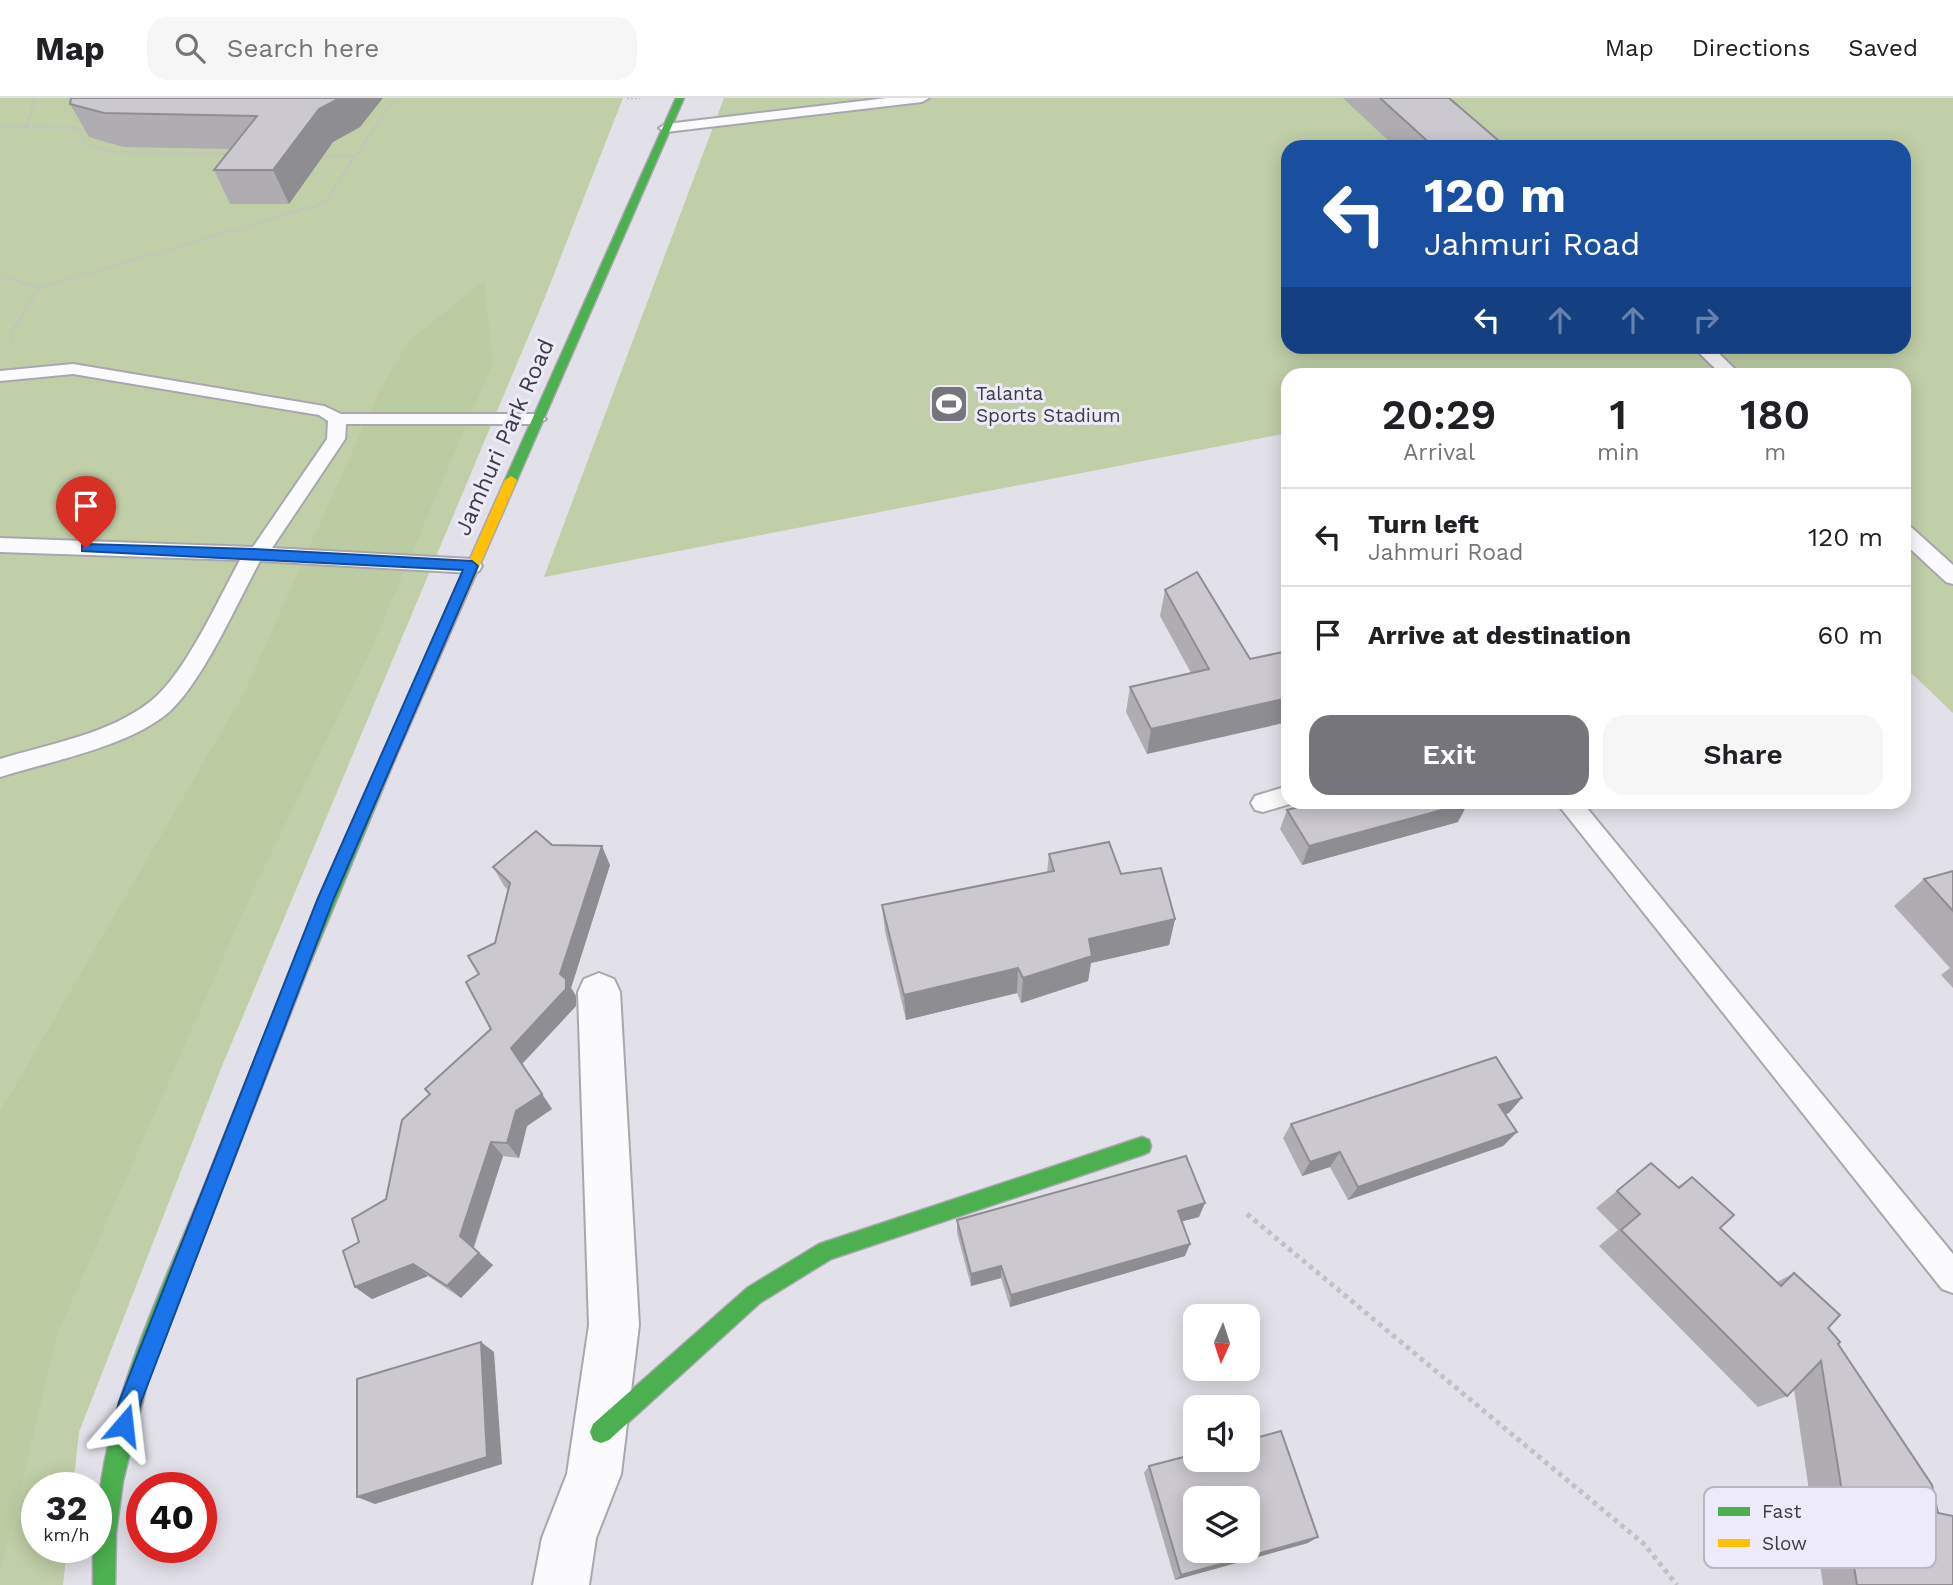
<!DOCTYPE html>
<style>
:root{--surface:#fff;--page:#f6f6f6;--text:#202124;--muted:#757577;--line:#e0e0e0;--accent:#77757c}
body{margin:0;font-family:"Work Sans",sans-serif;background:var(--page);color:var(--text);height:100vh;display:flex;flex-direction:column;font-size:26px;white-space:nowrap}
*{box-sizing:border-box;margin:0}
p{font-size:23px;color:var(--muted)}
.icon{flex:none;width:38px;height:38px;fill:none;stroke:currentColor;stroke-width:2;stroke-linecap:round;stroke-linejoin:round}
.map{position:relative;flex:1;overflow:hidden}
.panel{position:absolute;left:1281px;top:270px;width:630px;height:441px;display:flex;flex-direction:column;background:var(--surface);border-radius:21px;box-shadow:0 4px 18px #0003}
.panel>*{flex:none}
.hud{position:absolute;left:1281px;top:42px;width:630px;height:214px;border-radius:21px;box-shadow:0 4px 18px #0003;background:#1a4fa0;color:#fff;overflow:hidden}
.needle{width:46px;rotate:183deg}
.buttons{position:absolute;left:1183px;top:1206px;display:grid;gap:14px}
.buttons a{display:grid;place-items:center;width:77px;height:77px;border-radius:14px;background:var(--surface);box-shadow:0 4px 18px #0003;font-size:35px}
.speed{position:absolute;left:21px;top:1374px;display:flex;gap:14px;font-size:35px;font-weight:700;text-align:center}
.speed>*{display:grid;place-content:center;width:91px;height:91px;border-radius:50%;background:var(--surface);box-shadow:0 4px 18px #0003;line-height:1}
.speed small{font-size:18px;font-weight:400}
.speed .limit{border:10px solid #d22;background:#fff;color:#111}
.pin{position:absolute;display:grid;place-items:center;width:60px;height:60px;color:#fff;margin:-72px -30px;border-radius:50% 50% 50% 0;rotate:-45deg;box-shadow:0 0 7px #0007}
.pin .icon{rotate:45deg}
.me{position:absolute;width:77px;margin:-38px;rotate:17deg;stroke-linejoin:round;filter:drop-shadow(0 0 5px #0008)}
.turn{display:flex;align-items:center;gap:24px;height:147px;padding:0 28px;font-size:32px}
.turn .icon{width:91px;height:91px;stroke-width:2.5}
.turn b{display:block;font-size:49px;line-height:60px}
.lanes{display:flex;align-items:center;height:66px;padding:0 28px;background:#0003;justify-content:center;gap:35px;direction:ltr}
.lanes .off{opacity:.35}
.eta{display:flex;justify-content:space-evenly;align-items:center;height:119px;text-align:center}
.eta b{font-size:42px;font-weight:600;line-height:49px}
.button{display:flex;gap:14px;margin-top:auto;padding:14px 28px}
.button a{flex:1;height:80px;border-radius:21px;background:var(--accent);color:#fff;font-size:28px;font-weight:600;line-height:80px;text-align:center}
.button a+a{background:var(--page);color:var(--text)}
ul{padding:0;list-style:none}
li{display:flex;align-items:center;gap:21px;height:98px;padding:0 28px;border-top:2px solid var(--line)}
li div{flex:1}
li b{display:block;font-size:26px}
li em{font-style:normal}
header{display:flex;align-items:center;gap:42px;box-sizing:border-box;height:98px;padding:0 35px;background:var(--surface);border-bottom:2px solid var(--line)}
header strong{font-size:33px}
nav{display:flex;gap:38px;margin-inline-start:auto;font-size:24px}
.search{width:490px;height:63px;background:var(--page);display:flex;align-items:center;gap:18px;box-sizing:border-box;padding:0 24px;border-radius:21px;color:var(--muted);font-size:26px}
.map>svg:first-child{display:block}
</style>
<header>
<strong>Map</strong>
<div class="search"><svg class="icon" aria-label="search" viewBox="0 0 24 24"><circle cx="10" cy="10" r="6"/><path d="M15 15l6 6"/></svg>Search here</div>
<nav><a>Map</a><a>Directions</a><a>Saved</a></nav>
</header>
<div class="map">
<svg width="1953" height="1487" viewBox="0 0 1953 1487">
<rect width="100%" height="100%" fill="#e2e0e8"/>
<!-- green -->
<g fill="#c0cfa8" fill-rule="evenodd">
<path d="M 0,0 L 623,0 L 545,199 L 222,968 L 79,1334 L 73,1389 L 37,1390 L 37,1449 L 67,1449 L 63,1487 L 0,1487 Z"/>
<path d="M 724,0 L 1953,0 L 1953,615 L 1904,568 L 1904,276 L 1288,276 L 1288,335 L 544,479 ZM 1288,49 L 1904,49 L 1904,248 L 1288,248 Z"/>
</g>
<!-- forest -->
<path fill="#bccca2" d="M 484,182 L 493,265 L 370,554 L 255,788 L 58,1235 L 0,1476 L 0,1014 L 246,591 L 379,293 L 409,243 Z"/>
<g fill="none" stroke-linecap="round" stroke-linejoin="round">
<defs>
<g id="lane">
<path d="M 887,0 L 929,0 L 922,4 L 666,34 L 659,30 L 666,26 Z"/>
<path d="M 1692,248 L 1711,248 L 1740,276 L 1721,276 Z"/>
<path d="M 73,266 L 324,308 L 341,316 L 537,316 L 546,321 L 537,326 L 346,326 L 345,341 L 272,450 L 472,461 L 479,463 L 482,468 L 479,473 L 472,475 L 260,463 C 237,505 203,583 169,614 C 128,649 51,663 0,679 L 0,661 C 49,646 110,636 151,603 C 185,576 218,502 240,462 L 0,454 L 0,440 L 253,449 L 327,341 L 328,323 L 319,317 L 73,276 L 0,283 L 0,273 Z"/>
<path d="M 1904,427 L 1911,429 L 1953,467 L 1953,486 L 1946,484 L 1904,445 Z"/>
<path d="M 1288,688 L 1288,704 L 1296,704 L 1263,714 L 1255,712 L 1251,705 L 1255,698 Z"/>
<path d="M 1556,704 L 1582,704 L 1953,1156 L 1953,1195 L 1942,1191 Z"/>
</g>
<path id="street" d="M 599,875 L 614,881 L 620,894 L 639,1227 L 621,1376 L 596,1440 L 589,1487 L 533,1487 L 542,1440 L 567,1376 L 589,1227 L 578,894 L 584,881 Z"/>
<g id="fast">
<path d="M 676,0 L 684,0 L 517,382 L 511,386 L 507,385 L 505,382 Z"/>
<path d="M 388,655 L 395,661 L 307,873 L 148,1282 L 123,1383 L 116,1435 L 115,1487 L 93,1487 L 93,1449 L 96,1449 C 96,1322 158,1202 205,1086 C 262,944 318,801 381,661 Z"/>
<path d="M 1142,1039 L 1149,1042 L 1151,1048 L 1149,1054 L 1142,1057 L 831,1161 L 761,1204 L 609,1342 L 601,1345 L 593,1342 L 590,1334 L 593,1326 L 747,1190 L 819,1146 Z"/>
</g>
<path id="slow" d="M 511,378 L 517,382 L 395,661 L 393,665 L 383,665 L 381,661 L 505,382 Z"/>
</defs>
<!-- lane casing -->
<use href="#lane" stroke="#a9a7ae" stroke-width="4"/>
<!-- street casing -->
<use href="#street" stroke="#a9a7ae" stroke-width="4"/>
<!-- fast casing -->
<use href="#fast" stroke="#a9a7ae" stroke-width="3"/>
<!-- slow casing -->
<use href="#slow" stroke="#a9a7ae" stroke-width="3"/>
<!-- path-far1 -->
<g stroke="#c1c0c4" stroke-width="2.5" stroke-dasharray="2 2" stroke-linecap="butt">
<path d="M 627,0 L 640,0"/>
<path d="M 0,29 L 79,30 L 84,46 L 110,54 L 231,56"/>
<path d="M 26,30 L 35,0"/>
<path d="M 354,59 L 396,0"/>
<path d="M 0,178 L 39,190 L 325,105 L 354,59 L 317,58"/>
<path d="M 13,244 L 10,237 L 39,190"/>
</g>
<!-- path -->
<path stroke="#c1c0c4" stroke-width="5" stroke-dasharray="4.5 4.5" stroke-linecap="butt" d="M 1247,1116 L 1644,1446 L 1677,1487"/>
<!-- lane -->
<use href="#lane" fill="#fbfafc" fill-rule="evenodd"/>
<!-- street -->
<use href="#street" fill="#fbfafc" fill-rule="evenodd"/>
<!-- fast -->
<use href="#fast" fill="#4caf50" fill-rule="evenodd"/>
<!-- slow -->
<use href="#slow" fill="#ffc107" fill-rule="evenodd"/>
</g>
<!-- wall -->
<g fill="#afadb2">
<path d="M 71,0 L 360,29 L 333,44 L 289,106 L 230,106 L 214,72 L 230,51 L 123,49 L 89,39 L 70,6 Z"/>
<path d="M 1343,0 L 1449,0 L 1506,49 L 1395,49 Z"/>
<path d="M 1165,492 L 1250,561 L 1147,656 L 1126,614 L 1130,589 L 1191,575 L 1160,518 Z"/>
<path d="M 1287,712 L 1458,724 L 1302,767 L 1280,731 Z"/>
<path d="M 552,747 L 610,767 L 571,890 L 576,898 L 576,908 L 522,966 L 552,1011 L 527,1028 L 519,1060 L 503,1058 L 474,1150 L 493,1167 L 461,1200 L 428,1178 L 372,1201 L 355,1189 L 359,1144 L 386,1101 L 430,997 L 425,991 L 491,931 L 479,876 L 495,845 L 508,792 L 504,788 L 493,769 Z"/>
<path d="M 1049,756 L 1121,776 L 1175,821 L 1169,847 L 1091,865 L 1088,883 L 1021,905 L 1017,895 L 906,922 L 885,833 L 882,807 L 1047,775 Z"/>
<path d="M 1953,773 L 1953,890 L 1941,877 L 1950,870 L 1894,808 L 1924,781 Z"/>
<path d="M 1509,1015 L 1505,1016 L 1517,1034 L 1503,1048 L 1348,1102 L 1330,1069 L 1302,1078 L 1283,1040 L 1291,1026 Z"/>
<path d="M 1651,1065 L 1677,1089 L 1692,1079 L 1720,1130 L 1777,1184 L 1794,1175 L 1838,1246 L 1953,1487 L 1823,1487 L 1794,1291 L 1787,1298 L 1758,1309 L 1599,1148 L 1618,1132 L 1596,1110 Z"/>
<path d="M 1199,1119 L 1182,1123 L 1185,1158 L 1010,1209 L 1001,1180 L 971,1188 L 957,1135 L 957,1122 Z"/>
<path d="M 1149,1368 L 1308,1445 L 1175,1482 L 1144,1375 Z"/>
</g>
<!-- shaded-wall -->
<g fill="#8e8d91">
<path d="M 340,0 L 383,0 L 360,29 L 333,44 L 289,106 L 273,72 L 319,11 Z"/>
<path d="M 1288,600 L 1288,624 L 1147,656 L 1151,631 Z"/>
<path d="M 1468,705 L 1458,724 L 1302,767 L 1309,748 Z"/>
<path d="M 602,748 L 610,767 L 571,890 L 576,898 L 576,908 L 522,966 L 552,1011 L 527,1028 L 519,1060 L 507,1045 L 511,950 Z"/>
<path d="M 1175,821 L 1169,847 L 1091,865 L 1088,883 L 1021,905 L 1023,880 L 1089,841 Z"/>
<path d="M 1018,870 L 1017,895 L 906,922 L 904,897 Z"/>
<path d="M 1522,1000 L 1509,1015 L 1486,1022 L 1499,1007 Z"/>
<path d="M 1517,1034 L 1503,1048 L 1348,1102 L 1358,1089 Z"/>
<path d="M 491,1044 L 503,1058 L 473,1150 L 460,1138 Z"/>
<path d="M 1340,1054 L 1330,1069 L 1302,1078 L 1310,1064 Z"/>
<path d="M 1205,1105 L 1199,1119 L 1172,1126 L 1178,1113 Z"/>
<path d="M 1190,1146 L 1185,1158 L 1010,1209 L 1011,1197 Z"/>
<path d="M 479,1155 L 493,1167 L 461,1200 L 447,1188 Z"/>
<path d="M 413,1166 L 428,1178 L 372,1201 L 355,1189 Z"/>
<path d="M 1001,1168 L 1001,1180 L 971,1188 L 971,1176 Z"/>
<path d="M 481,1244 L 494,1254 L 502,1366 L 375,1406 L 357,1399 Z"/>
<path d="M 1318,1439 L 1308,1445 L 1175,1482 L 1181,1477 Z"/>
</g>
<!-- building -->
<g fill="#cbc9cf" stroke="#8e8d91" stroke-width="2" fill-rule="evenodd">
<path d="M 71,0 L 340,0 L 319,11 L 273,72 L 214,72 L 257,18 L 104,15 L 70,6 Z"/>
<path d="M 1380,0 L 1449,0 L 1506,49 L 1434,49 Z"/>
<path d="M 1197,474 L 1250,561 L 1288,553 L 1288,600 L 1151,631 L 1130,589 L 1209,571 L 1165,492 Z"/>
<path d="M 1318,704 L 1468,704 L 1468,705 L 1309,748 L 1287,712 Z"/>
<path d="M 536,733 L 552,747 L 602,748 L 560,876 L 566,881 L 566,891 L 511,950 L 542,996 L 516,1013 L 507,1045 L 491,1044 L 460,1138 L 479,1155 L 447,1188 L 413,1166 L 355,1189 L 343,1153 L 359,1144 L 352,1121 L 386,1101 L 402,1022 L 430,996 L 425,991 L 491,931 L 466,884 L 479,876 L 468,858 L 495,845 L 510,785 L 493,769 Z"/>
<path d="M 1109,744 L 1121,776 L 1161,770 L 1175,821 L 1089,841 L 1092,858 L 1023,880 L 1018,870 L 904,897 L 882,807 L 1054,773 L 1049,756 Z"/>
<path d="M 1953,773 L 1953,813 L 1924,781 Z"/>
<path d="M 1496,959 L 1522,1000 L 1499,1007 L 1517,1034 L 1358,1089 L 1340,1054 L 1310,1064 L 1291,1026 Z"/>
<path d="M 1186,1058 L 1205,1105 L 1178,1113 L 1190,1146 L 1011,1197 L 1001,1168 L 971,1176 L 957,1122 Z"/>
<path d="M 1651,1065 L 1679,1090 L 1692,1079 L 1734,1117 L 1720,1130 L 1781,1188 L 1794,1175 L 1840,1217 L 1828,1230 L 1840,1244 L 1838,1246 L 1932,1387 L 1938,1415 L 1953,1418 L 1953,1487 L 1857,1487 L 1821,1263 L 1787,1298 L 1621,1132 L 1640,1116 L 1617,1093 Z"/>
<path d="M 481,1244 L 487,1359 L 357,1399 L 357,1281 Z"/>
<path d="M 1281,1333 L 1318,1439 L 1181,1477 L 1149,1368 L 1195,1356 L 1195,1362 L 1248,1362 L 1248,1342 ZM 1195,1400 L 1248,1400 L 1248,1452 L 1195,1452 Z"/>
</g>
<!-- route -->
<path fill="#1a73e8" stroke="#114b97" stroke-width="2" d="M 86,446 L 254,451 L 472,463 L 478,468 L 334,800 L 141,1304 L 132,1334 L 124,1338 L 116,1334 L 113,1327 L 119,1304 L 318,800 L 463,472 L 82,453 L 82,447 Z"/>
<!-- icons -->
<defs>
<symbol id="stadium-square" viewBox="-11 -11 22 22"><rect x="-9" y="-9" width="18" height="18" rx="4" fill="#77757c" stroke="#edeaf9"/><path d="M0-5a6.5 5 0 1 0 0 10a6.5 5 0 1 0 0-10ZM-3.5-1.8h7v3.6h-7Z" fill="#fff"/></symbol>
</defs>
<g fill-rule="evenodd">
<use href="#stadium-square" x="927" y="284" width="44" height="44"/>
</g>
<g text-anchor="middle" stroke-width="6" stroke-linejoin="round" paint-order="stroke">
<!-- far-poi labels -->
<g font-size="19" fill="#3d3c42" stroke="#edeaf9" text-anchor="start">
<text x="976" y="302">Talanta<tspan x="976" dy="22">Sports Stadium</tspan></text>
</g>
<!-- street labels -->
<g font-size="23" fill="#3d3c42" stroke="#edeaf9">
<text transform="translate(504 339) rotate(-66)" y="8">Jamhuri Park Road</text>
</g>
</g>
<!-- legend -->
<rect x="1704" y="1389" width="232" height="81" rx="10" fill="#edeaf9" stroke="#b8b6c2" stroke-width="2"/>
<rect x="1718" y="1409" width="32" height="9" fill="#4caf50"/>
<rect x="1718" y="1441" width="32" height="8" fill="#ffc107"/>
<g font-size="19" fill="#3d3c42">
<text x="1762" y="1420">Fast</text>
<text x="1762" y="1452">Slow</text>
</g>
</svg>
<div class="buttons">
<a><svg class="needle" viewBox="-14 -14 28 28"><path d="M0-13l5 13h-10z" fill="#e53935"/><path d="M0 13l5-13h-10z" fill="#757577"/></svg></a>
<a><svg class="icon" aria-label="sound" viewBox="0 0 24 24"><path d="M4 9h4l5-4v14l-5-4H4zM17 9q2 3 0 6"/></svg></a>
<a><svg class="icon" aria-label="layers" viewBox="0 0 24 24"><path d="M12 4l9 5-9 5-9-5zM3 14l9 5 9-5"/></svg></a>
</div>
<div class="speed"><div>32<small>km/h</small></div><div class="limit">40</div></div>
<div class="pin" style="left:86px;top:450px;background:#d93025"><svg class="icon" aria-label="arrive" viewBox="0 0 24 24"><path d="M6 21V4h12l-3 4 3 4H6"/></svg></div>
<svg class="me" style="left:124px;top:1327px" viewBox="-20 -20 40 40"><path d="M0-17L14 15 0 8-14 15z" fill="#1a73e8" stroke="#fff" stroke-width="4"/></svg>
<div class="hud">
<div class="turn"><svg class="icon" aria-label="left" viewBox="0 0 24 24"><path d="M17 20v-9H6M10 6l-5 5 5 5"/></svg><div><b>120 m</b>Jahmuri Road</div></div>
<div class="lanes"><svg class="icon" aria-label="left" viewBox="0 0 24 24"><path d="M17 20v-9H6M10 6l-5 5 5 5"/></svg><svg class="icon off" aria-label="ahead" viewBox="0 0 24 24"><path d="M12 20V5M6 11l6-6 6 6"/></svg><svg class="icon off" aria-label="ahead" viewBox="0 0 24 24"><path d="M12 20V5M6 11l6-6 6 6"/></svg><svg class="icon off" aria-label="right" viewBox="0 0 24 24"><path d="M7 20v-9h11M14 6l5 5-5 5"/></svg></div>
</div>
<section class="panel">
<div class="eta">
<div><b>20:29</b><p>Arrival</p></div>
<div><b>1</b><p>min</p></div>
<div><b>180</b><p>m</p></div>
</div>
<ul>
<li><svg class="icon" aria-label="left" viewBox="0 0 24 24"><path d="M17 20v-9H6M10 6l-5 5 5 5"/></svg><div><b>Turn left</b><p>Jahmuri Road</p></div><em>120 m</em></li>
<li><svg class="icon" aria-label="arrive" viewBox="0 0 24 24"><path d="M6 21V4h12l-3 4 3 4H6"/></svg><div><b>Arrive at destination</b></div><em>60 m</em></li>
</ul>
<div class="button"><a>Exit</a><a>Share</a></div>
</section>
</div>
